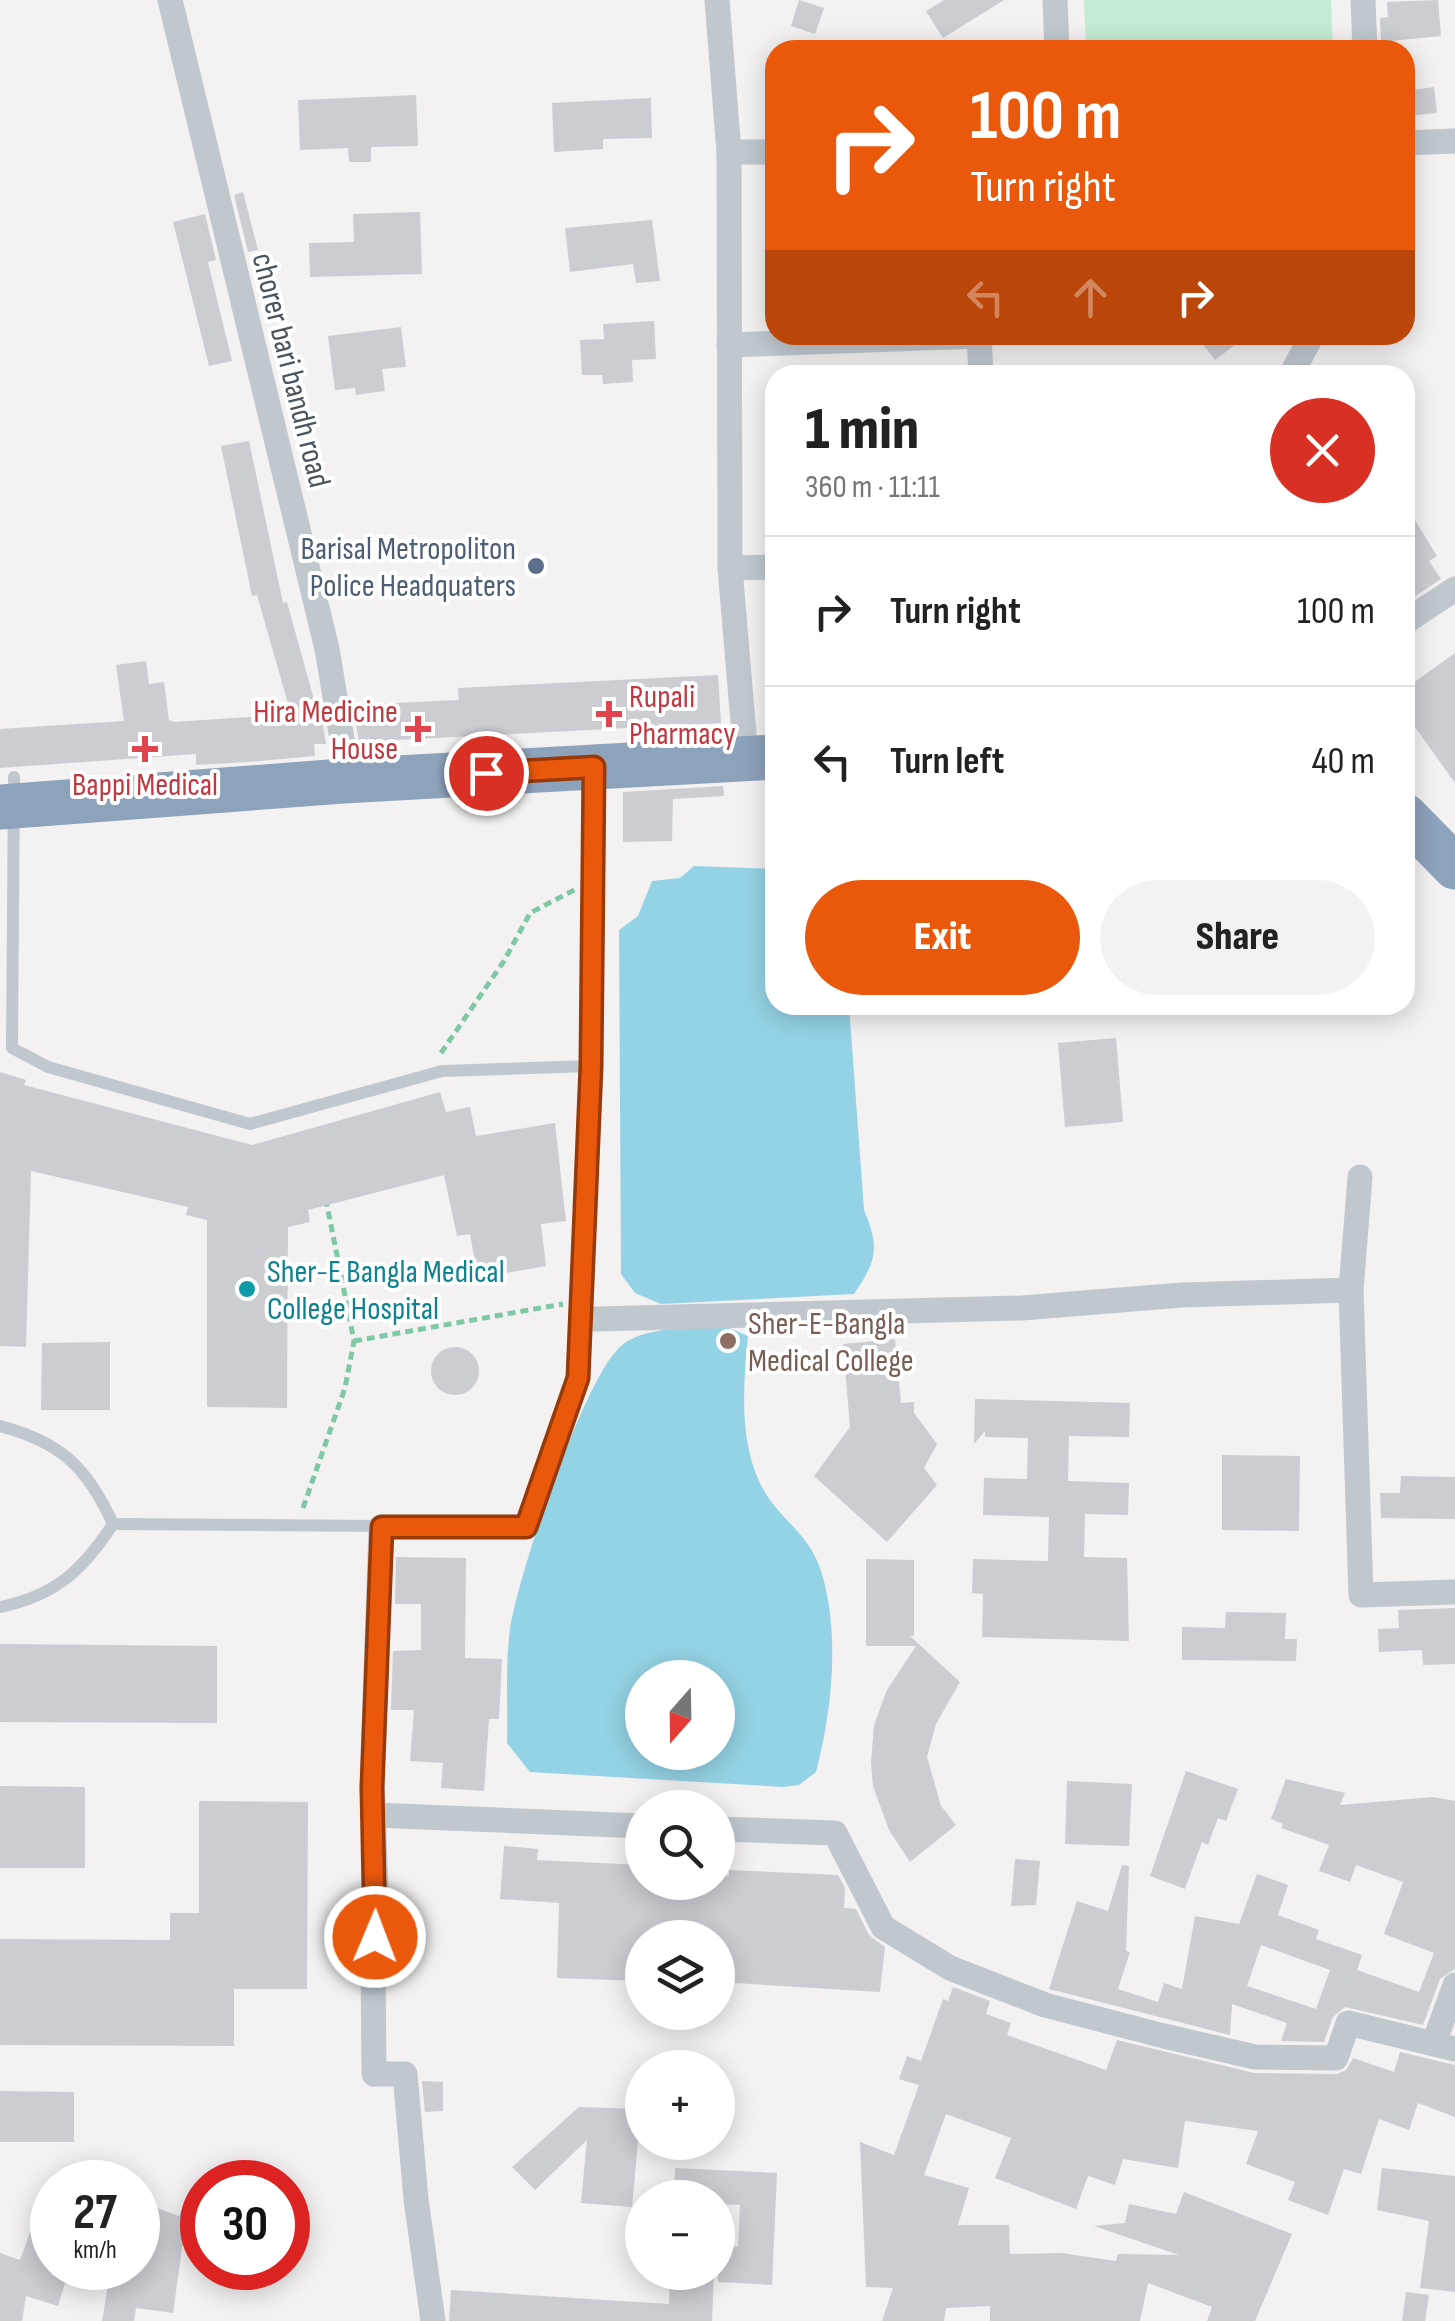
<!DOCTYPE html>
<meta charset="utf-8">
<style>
:root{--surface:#fff;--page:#f2f2f2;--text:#222;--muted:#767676;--line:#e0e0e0;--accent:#ea580c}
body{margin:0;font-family:"Sofia Sans Condensed",sans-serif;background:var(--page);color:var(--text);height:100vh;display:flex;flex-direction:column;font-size:38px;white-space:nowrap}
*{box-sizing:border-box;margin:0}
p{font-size:32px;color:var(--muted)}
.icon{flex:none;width:55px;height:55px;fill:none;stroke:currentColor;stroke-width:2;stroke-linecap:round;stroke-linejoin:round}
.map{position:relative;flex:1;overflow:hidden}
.side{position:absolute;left:765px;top:365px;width:650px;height:650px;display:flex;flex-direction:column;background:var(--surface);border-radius:30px;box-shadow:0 5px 25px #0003}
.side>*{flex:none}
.guide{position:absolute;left:765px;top:40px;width:650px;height:305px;border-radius:30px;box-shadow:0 5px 25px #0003;background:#ea580c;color:#fff;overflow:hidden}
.needle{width:65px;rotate:200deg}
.controls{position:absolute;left:625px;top:1660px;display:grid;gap:20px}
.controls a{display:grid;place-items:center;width:110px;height:110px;border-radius:50%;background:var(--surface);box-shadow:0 5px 25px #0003;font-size:50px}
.speed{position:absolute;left:30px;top:2160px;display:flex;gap:20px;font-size:50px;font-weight:700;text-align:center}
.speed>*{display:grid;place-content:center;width:130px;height:130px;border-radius:50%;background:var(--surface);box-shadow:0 5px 25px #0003;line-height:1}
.speed small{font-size:25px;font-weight:400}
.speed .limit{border:15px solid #d22;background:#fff;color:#111}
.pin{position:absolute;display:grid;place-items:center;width:85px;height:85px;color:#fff;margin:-42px;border:5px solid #fff;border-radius:50%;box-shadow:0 2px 10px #0007}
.me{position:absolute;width:110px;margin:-55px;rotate:1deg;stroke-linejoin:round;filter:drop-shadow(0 0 8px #0008)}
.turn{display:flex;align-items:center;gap:35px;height:210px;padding:0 40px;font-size:45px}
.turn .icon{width:130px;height:130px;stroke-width:2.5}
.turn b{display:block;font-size:70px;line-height:85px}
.lanes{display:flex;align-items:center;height:95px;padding:0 40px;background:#0003;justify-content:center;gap:50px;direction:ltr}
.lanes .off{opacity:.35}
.round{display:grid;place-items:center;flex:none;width:105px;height:105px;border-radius:52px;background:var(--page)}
.summary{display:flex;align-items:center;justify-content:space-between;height:170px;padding:0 40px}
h1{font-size:60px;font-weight:800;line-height:75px}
.cta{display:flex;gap:20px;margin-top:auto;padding:20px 40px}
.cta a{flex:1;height:115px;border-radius:60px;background:var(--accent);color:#fff;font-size:40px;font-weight:800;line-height:115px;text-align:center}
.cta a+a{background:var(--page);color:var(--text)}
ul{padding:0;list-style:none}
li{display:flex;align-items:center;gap:30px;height:150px;padding:0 40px;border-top:2px solid var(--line)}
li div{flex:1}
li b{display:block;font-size:38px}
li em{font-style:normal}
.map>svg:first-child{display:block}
</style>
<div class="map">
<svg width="1455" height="2321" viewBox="0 0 1455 2321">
<rect width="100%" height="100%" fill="#f3f1f1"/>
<!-- green -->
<path fill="#c4ecd4" d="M 1084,0 L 1331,0 L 1333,50 L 1086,50 Z"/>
<!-- water -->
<g fill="#94d3e5" fill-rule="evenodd">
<path d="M 694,866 L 775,869 L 775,1005 L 849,1005 L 864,1210 C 880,1248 877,1260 854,1294 L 661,1304 L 635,1293 L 621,1274 L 619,930 L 638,916 L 652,881 L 680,878 Z"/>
<path d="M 700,1326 L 727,1327 L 748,1336 C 743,1386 738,1448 766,1494 C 784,1523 810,1534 822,1574 C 840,1635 832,1711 816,1772 L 799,1785 L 783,1787 L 530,1772 L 507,1743 C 508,1706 505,1666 510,1629 C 518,1575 583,1381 620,1347 C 639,1329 675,1329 700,1326 ZM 642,1678 L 718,1678 L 718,1752 L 642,1752 Z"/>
</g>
<!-- building -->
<g fill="#cbcdd3" fill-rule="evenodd">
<path d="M 799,0 L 824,8 L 815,34 L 791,26 Z"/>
<path d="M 944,0 L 1004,0 L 943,38 L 926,11 Z"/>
<path d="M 1438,0 L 1441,36 L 1381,42 L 1380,18 L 1388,17 L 1387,2 Z"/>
<path d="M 1434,87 L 1437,113 L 1405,116 L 1405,91 Z"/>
<path d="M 416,95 L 418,146 L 371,147 L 371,162 L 349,162 L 348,148 L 300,150 L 298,100 Z"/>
<path d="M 651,98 L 652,138 L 603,139 L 603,149 L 554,152 L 552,103 Z"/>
<path d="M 243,192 L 258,250 L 248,252 L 234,195 Z"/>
<path d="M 420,212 L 422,274 L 310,277 L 309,243 L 354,242 L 353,214 Z"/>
<path d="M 205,214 L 216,260 L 208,262 L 232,361 L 209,366 L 173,222 Z"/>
<path d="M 652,220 L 660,281 L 636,283 L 633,264 L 570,272 L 565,228 Z"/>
<path d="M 654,321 L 656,359 L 632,360 L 633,382 L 603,384 L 602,375 L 582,375 L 580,340 L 604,339 L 603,324 Z"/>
<path d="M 401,327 L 406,367 L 382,369 L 385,391 L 356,395 L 355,388 L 335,390 L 328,336 Z"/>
<path d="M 1196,335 L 1248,335 L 1215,360 Z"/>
<path d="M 249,441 L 283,603 L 287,602 L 316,707 L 320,706 L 326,744 L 314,744 L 315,756 L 248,762 L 196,765 L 196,754 L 0,768 L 0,729 L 124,721 L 116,665 L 146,661 L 149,684 L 164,682 L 169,720 L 174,722 L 291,714 L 257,595 L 252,596 L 221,446 Z"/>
<path d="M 1405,504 L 1437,556 L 1429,561 L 1441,579 L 1405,603 Z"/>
<path d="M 1455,653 L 1455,783 L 1405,713 L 1405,689 Z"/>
<path d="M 718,675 L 721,723 L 359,742 L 353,705 L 459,700 L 458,688 Z"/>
<path d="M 723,786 L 724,796 L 673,799 L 672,841 L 623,842 L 623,792 Z"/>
<path d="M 1116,1038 L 1123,1122 L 1065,1127 L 1058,1043 Z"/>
<path d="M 0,1072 L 26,1080 L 24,1085 L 252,1145 L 440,1092 L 446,1112 L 470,1107 L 476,1136 L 555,1123 L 566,1221 L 541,1224 L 546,1266 L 478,1278 L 470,1234 L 457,1236 L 444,1175 L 308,1210 L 310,1222 L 288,1227 L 287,1408 L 207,1407 L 207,1220 L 186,1215 L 188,1207 L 31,1171 L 26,1347 L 0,1346 Z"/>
<path d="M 895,1339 L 901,1403 L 914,1402 L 914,1413 L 937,1444 L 924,1468 L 937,1485 L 887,1542 L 814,1476 L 850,1427 L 843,1344 Z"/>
<path d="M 110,1342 L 110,1410 L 41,1410 L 42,1343 Z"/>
<circle cx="455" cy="1371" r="24"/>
<path d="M 975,1399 L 1130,1403 L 1129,1437 L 1069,1436 L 1068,1481 L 1129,1483 L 1128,1515 L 1085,1514 L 1084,1557 L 1127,1558 L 1129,1641 L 982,1637 L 983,1594 L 972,1593 L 973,1559 L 1048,1561 L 1049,1517 L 983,1515 L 984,1478 L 1027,1479 L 1028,1438 L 985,1437 L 985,1431 L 974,1444 Z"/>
<path d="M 1222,1455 L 1300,1456 L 1299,1531 L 1222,1530 Z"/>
<path d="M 1401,1476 L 1455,1477 L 1455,1519 L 1381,1518 L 1380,1493 L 1400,1493 Z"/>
<path d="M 396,1557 L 466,1558 L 465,1658 L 502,1659 L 499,1719 L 489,1719 L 484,1791 L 441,1788 L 443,1763 L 410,1761 L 414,1710 L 391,1710 L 393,1651 L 421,1650 L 421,1604 L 395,1604 Z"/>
<path d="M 866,1559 L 914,1560 L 914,1636 L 910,1636 L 960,1682 L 936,1724 L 927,1757 L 941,1806 L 956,1825 L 910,1862 L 889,1830 L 873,1786 L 871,1762 L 874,1725 L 887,1690 L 916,1646 L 866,1646 Z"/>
<path d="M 1455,1608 L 1455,1664 L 1423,1665 L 1422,1650 L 1379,1652 L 1378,1629 L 1399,1628 L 1398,1610 Z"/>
<path d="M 1226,1612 L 1286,1613 L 1285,1639 L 1297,1639 L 1296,1661 L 1182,1660 L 1182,1627 L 1225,1628 Z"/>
<path d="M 0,1644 L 217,1646 L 217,1723 L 0,1722 Z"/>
<path d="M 1186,1771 L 1238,1789 L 1226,1821 L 1218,1818 L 1208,1845 L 1202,1842 L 1185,1889 L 1150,1876 Z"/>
<path d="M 1286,1779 L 1345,1793 L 1340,1805 L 1433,1797 L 1455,1801 L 1455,1969 L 1440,1979 L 1423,2025 L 1345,2007 L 1333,2017 L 1324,2042 L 1281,2041 L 1287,2023 L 1232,2004 L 1230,2035 L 1049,1989 L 1077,1901 L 1108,1911 L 1122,1865 L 1129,1866 L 1126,1951 L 1130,1952 L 1118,1989 L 1158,2002 L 1164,1983 L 1182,1989 L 1195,1916 L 1239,1924 L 1257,1874 L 1288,1885 L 1278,1915 L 1319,1930 L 1316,1939 L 1362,1955 L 1357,1970 L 1419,1992 L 1434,1953 L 1384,1934 L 1403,1882 L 1356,1865 L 1350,1882 L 1319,1871 L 1329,1845 L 1281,1828 L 1283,1824 L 1271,1819 ZM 1261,1945 L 1330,1970 L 1316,2009 L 1247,1986 Z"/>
<path d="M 1067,1781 L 1132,1784 L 1129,1846 L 1065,1844 Z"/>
<path d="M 0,1786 L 85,1787 L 85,1868 L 0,1868 Z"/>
<path d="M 199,1801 L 308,1802 L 307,1989 L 234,1989 L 234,2046 L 0,2045 L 0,1939 L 170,1940 L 170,1913 L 199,1913 Z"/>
<path d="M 504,1846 L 538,1849 L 537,1860 L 642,1865 L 642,1882 L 718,1882 L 718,1875 L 729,1876 L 729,1870 L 838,1875 L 845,1888 L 844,1908 L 856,1909 L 869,1935 L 885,1947 L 880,1992 L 718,1982 L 718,1938 L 642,1938 L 642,1981 L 557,1978 L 559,1903 L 500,1899 Z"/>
<path d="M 1015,1859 L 1040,1861 L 1036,1905 L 1011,1906 Z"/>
<path d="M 953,1987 L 990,2001 L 986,2014 L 1011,2023 L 1007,2035 L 1106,2070 L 1117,2040 L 1254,2073 L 1337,2074 L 1346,2070 L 1353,2058 L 1394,2072 L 1400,2052 L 1455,2065 L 1455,2117 L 1418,2103 L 1409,2130 L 1379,2119 L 1361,2174 L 1344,2169 L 1328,2215 L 1288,2200 L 1295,2182 L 1246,2164 L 1258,2131 L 1185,2121 L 1178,2168 L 1123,2159 L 1115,2185 L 1088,2176 L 1076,2209 L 995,2178 L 1011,2138 L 946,2114 L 924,2175 L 969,2188 L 958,2225 L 1009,2225 L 1010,2254 L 1061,2253 L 1116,2261 L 1118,2254 L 1179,2255 L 1094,2226 L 1125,2223 L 1129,2204 L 1176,2214 L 1184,2192 L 1292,2234 L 1255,2321 L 1207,2321 L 1212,2307 L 1148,2283 L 1140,2321 L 990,2321 L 990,2306 L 946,2308 L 944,2321 L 882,2321 L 893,2288 L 866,2287 L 860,2142 L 894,2155 L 919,2085 L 899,2079 L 907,2056 L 921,2061 L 943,1999 L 948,2001 Z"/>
<path d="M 422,2081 L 443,2082 L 443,2111 L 425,2112 Z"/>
<path d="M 0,2091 L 74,2092 L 74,2142 L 0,2142 Z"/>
<path d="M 579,2107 L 641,2109 L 632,2207 L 581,2203 L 587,2140 L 535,2190 L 512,2167 Z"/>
<path d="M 675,2168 L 777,2173 L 772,2285 L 718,2282 L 718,2246 L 738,2247 L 740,2205 L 718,2204 L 718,2198 L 674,2198 Z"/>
<path d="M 1382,2168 L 1455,2176 L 1455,2292 L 1420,2288 L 1429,2221 L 1377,2210 Z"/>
<path d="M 138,2201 L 179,2216 L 184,2203 L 202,2209 L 202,2233 L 185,2227 L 173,2313 L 136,2308 L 134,2321 L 102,2321 L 111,2268 L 138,2268 Z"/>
<path d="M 33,2224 L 52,2227 L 52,2275 L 66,2280 L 58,2306 L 26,2296 L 22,2321 L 0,2321 L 0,2253 L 20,2260 Z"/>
<path d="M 670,2272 L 714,2272 L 712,2321 L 449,2321 L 451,2290 L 669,2304 Z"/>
<path d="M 1406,2292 L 1429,2295 L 1425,2321 L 1402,2321 Z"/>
</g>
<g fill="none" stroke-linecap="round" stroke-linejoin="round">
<!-- path -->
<g stroke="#7ec8a5" stroke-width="5" stroke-dasharray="8 5" stroke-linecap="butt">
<path d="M 441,1053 L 504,961 L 530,913 L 576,889"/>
<path d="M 354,1341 L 563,1304"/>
<path d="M 303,1508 L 345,1388 L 354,1341 L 327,1205"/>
</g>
<!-- lane -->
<g stroke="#c0c8ce" stroke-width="12">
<path d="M 14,777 L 12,1048 L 48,1067 L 250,1124 L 442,1071 L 591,1066"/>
<path d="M 0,1426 C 61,1442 87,1467 113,1524 C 83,1570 55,1596 0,1607"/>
<path d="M 113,1524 L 526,1527 L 578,1378 L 591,1066 L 594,773"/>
</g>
<!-- street -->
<g stroke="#c0c8ce" stroke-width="25">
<path d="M 170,0 L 327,649 L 345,757"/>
<path d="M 717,0 L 729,152"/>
<path d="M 1055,0 L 1057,50"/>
<path d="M 1363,0 L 1365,50"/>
<path d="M 1405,143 L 1455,141"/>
<path d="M 729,345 L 979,336 L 981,375"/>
<path d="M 1291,375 L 1312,335"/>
<path d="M 730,568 L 729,152 L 775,152"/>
<path d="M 1405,622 L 1455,589"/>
<path d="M 746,758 L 730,568 L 775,567"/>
<path d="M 1360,1177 L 1351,1290 L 1361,1595 L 1455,1592"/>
<path d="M 596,1319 L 1022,1308 L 1182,1295 L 1351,1290"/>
<path d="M 381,1527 L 372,1787 L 377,1914 L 373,1961 L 374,2074 L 405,2074 L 416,2199 L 433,2321"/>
<path d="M 373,1815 L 642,1826"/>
<path d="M 718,1829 L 835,1833 L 883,1927 L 950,1968 L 1045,2005 L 1164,2036 L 1255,2057 L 1336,2058 L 1348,2023 L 1455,2049"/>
<path d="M 1434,2043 L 1455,1985"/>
</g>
<!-- highway -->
<g stroke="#8da2bb" stroke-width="45">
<path d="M 0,807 L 343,781 L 775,757"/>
<path d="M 1405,816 L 1455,867"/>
</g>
</g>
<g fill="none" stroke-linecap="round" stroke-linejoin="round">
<defs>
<path id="route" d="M 375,1937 L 372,1787 L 382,1527 L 526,1527 L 578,1378 L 591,1066 L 594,767 L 486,773"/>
</defs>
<!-- route casing -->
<use href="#route" stroke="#983908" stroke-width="25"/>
<!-- route -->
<use href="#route" stroke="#ea580c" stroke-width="18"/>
</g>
<!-- markers -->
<circle fill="#5c6f8a" stroke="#fff" stroke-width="4" cx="536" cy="566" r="10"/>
<g fill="#e0444e" stroke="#fff" stroke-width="4">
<path d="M604 699h10v10h10v10h-10v10h-10v-10h-10v-10h10z"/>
<path d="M413 714h10v10h10v10h-10v10h-10v-10h-10v-10h10z"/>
<path d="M140 734h10v10h10v10h-10v10h-10v-10h-10v-10h10z"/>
</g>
<circle fill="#0f9aa8" stroke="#fff" stroke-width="4" cx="247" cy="1289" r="10"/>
<circle fill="#8d6e63" stroke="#fff" stroke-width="4" cx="728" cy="1341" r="10"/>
<g text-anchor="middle" stroke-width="8" stroke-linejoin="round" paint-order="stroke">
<!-- street labels -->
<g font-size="32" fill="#4a545d" stroke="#fff">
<text transform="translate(292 370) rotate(76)" y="11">chorer bari bandh road</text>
</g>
<!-- service labels -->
<g font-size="32" fill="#4e5e75" stroke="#fff" text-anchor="end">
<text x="516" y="559">Barisal Metropoliton<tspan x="516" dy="37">Police Headquaters</tspan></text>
</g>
<!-- health labels -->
<g font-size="32" fill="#be3a42" stroke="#fff" text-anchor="start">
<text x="629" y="707">Rupali<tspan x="629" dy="37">Pharmacy</tspan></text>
<text x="398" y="722" text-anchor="end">Hira Medicine<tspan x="398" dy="37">House</tspan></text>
<text x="145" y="795" text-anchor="middle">Bappi Medical</text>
</g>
<!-- culture labels -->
<g font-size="32" fill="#0d838f" stroke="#fff" text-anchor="start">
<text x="267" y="1282">Sher-E Bangla Medical<tspan x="267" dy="37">College Hospital</tspan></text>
</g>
<!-- education labels -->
<g font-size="32" fill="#785e54" stroke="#fff" text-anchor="start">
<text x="748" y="1334">Sher-E-Bangla<tspan x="748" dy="37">Medical College</tspan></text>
</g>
</g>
</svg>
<div class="controls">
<a><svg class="needle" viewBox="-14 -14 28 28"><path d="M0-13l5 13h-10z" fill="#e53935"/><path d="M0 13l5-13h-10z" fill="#767676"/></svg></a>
<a><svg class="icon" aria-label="search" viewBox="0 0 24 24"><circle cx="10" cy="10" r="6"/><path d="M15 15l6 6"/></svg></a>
<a><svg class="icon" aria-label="layers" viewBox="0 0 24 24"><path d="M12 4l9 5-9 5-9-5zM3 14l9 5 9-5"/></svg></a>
<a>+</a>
<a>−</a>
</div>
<div class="speed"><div>27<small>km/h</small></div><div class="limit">30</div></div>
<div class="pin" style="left:486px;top:773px;background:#d93025"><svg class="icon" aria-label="arrive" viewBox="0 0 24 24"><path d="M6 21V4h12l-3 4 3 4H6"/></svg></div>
<svg class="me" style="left:375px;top:1937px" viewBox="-20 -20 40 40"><circle r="17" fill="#ea580c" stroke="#fff" stroke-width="3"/><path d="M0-11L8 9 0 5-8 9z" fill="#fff"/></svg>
<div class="guide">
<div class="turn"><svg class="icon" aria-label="right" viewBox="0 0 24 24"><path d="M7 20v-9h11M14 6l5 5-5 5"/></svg><div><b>100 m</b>Turn right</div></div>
<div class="lanes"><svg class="icon off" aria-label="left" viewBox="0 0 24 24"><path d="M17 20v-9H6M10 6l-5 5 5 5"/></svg><svg class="icon off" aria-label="ahead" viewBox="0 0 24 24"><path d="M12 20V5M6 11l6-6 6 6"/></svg><svg class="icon" aria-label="right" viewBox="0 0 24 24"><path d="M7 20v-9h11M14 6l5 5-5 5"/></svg></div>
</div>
<section class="side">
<div class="summary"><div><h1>1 min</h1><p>360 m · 11:11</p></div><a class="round" style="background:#d93025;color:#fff"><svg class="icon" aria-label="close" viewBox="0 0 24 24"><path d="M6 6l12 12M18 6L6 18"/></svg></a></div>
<ul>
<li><svg class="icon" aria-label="right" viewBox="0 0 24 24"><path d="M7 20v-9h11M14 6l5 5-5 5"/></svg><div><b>Turn right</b></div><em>100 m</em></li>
<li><svg class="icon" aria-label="left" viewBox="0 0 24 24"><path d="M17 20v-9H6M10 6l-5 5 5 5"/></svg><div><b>Turn left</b></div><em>40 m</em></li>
</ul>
<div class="cta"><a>Exit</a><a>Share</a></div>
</section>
</div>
